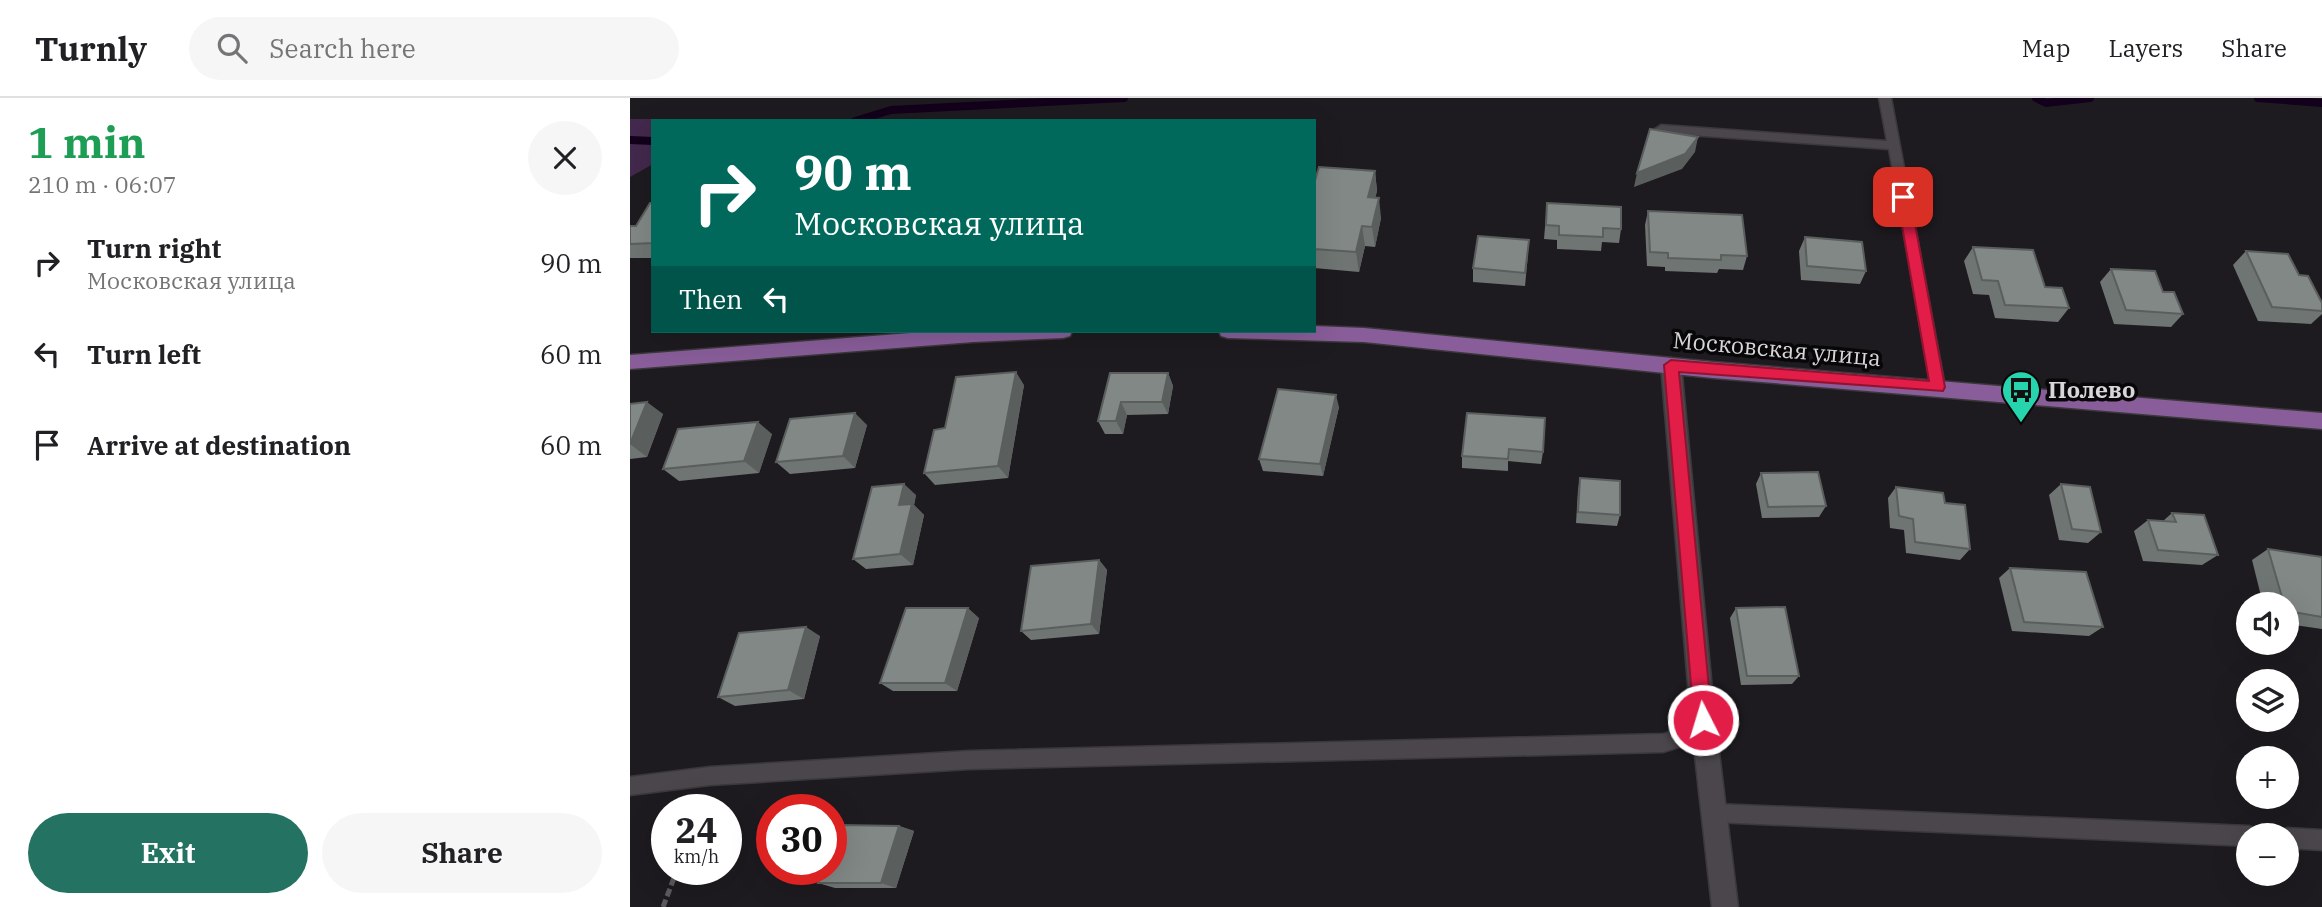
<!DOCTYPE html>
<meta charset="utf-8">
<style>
:root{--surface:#fff;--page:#f6f6f6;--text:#202124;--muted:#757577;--line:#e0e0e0;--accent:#237262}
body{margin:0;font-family:"IBM Plex Serif",serif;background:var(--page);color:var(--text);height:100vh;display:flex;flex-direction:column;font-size:26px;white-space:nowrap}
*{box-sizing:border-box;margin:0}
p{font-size:23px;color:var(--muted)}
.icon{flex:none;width:38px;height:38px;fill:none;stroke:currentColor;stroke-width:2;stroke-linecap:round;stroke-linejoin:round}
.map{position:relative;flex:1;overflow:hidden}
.details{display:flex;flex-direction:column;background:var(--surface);width:630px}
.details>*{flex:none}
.top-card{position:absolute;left:21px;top:21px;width:665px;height:214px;border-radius:0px;box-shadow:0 7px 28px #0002;background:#00695c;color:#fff;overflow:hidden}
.controls{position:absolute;left:1606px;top:494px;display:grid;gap:14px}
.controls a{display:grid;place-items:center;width:63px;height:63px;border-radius:50%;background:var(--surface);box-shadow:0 7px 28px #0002;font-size:35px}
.speed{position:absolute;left:21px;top:696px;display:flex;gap:14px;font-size:35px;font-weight:700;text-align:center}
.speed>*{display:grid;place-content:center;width:91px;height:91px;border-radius:50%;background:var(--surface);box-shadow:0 7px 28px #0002;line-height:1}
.speed small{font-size:18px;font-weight:400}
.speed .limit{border:10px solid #d22;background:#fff;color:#111}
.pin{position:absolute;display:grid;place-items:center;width:60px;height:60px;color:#fff;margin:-30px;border-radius:14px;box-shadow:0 4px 10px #0006}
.me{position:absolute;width:77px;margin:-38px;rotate:355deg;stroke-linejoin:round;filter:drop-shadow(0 0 5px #0008)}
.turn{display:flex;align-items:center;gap:24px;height:147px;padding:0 28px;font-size:32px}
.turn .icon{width:91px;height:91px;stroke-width:2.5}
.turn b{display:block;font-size:49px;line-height:60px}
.then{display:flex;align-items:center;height:66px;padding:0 28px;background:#0003;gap:14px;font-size:26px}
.round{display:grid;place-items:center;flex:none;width:74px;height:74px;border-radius:37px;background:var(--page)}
.headline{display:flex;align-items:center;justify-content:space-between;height:119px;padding:0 28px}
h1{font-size:42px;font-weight:700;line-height:52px;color:#1e9e55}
.action{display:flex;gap:14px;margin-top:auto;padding:14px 28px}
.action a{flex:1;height:80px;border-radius:42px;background:var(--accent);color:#fff;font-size:28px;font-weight:700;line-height:80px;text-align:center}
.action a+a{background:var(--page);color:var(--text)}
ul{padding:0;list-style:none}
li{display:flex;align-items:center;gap:21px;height:91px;padding:0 28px}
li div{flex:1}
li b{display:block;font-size:26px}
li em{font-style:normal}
header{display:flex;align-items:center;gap:42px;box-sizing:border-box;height:98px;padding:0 35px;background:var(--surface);border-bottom:2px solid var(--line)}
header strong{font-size:33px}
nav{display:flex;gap:38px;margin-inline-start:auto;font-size:24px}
.search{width:490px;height:63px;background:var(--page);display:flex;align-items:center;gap:18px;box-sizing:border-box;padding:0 24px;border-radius:38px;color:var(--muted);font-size:26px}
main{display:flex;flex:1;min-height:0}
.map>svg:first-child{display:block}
</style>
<header>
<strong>Turnly</strong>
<div class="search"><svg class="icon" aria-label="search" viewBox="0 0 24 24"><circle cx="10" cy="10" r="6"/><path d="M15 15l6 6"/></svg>Search here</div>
<nav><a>Map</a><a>Layers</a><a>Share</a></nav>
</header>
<main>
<section class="details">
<div class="headline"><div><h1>1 min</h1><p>210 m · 06:07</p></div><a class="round"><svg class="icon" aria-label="close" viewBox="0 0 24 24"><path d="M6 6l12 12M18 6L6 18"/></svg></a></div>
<ul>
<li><svg class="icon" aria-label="right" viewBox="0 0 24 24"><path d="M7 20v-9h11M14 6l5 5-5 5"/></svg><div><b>Turn right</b><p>Московская улица</p></div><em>90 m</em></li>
<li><svg class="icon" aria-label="left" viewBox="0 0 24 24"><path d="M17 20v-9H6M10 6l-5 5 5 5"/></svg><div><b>Turn left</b></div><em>60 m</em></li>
<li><svg class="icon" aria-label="arrive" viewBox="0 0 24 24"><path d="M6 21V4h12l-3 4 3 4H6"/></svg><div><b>Arrive at destination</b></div><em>60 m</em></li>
</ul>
<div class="action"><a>Exit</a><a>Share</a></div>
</section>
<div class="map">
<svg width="1692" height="809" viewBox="0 0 1692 809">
<rect width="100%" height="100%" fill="#1e1b20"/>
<!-- green -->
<path fill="#43294d" d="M 0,21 L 104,21 L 23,23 L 23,66 L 0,79 Z"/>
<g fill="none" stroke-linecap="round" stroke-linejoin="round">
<!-- stream -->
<g stroke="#13001c" stroke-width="8">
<path d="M 1406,0 L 1416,5 L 1460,0"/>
<path d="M 1628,0 L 1692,5"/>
<path d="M 225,23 L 261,12 L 494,0"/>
<path d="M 0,42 L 23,43"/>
</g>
<defs>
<g id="lane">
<path d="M 1249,0 L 1261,0 L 1315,289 L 1308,295 L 1301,289 L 1259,51 L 1031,35 L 1025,31 L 1031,27 L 1257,43 Z"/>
<path d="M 1073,613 L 1079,616 L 1082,622 C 1073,643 1053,648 1033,654 L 339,671 L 80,687 L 0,697 L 0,679 L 80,669 L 339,653 L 1033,636 L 1052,631 L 1067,616 Z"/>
<path d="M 1085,706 L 1619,728 L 1626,731 L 1628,737 L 1619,737 L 1619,748 L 1085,724 L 1078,722 L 1076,715 L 1078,708 Z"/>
<path d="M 1657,730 L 1692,732 L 1692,752 L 1657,750 L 1657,737 L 1649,737 Z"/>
</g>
<path id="street" d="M 1041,260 L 1048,262 L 1051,267 L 1085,622 L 1108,809 L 1082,809 L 1061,622 L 1031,267 L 1034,262 Z"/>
<g id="primary">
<path d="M 684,228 L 734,230 L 1083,264 L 1692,315 L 1692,331 L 1083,280 L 734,244 L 598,240 L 591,238 L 589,233 L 684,233 Z"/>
<path d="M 306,233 L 442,233 L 440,238 L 433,240 L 343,244 L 0,271 L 0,257 Z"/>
</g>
</defs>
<!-- lane casing -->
<use href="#lane" stroke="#3a383b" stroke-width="3"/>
<!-- street casing -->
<use href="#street" stroke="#3a383b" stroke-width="3"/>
<!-- primary casing -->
<use href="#primary" stroke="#3a383b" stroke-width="3"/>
<!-- path -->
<g stroke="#5c5a5e" stroke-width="5" stroke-dasharray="8 3.5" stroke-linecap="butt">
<path d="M 67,712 L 71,702"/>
<path d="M 33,809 L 47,772"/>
</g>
<!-- lane -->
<use href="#lane" fill="#4a464b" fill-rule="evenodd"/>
<!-- street -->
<use href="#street" fill="#4a464b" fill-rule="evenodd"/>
<!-- primary -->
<use href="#primary" fill="#885d99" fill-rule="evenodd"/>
</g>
<!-- wall -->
<g fill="#6f7572">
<path d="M 745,73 L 747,93 L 745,99 L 751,120 L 745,149 L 735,148 L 729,174 L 684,170 L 684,86 Z"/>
<path d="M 23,105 L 23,160 L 0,160 L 0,128 L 6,128 Z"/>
<path d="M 917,105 L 991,131 L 989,145 L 972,144 L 971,153 L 927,151 L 927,142 L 914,141 Z"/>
<path d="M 1018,113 L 1117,158 L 1113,172 L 1089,171 L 1087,175 L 1035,173 L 1035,169 L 1017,168 L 1015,127 Z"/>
<path d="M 1175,139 L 1236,173 L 1230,186 L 1171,182 L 1169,153 Z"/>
<path d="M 1343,149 L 1415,189 L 1439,210 L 1428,224 L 1365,220 L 1359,197 L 1343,196 L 1334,163 Z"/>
<path d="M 1616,153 L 1669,177 L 1692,205 L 1692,216 L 1681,226 L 1628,223 L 1603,167 Z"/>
<path d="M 898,156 L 895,188 L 843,184 L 843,170 Z"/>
<path d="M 1481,171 L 1533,194 L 1553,216 L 1541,229 L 1484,226 L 1470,184 Z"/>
<path d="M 480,275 L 538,275 L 543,288 L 538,316 L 497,317 L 493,336 L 475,336 L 468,323 Z"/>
<path d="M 394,287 L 378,380 L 305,387 L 294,375 Z"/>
<path d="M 0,306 L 33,316 L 17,359 L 0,361 Z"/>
<path d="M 709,309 L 693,378 L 633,373 L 629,361 Z"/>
<path d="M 837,315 L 913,354 L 911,366 L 878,363 L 878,373 L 832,370 L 832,358 Z"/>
<path d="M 237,327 L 225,370 L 160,376 L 146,364 Z"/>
<path d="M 142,336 L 129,375 L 49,383 L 33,371 Z"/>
<path d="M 1131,375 L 1196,408 L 1189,419 L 1132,420 L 1126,386 Z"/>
<path d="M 950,380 L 990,417 L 987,428 L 946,425 L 948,392 Z"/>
<path d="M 1431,386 L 1471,434 L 1458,445 L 1429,442 L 1419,397 Z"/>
<path d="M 1266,389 L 1315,405 L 1340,451 L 1330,462 L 1276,455 L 1274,432 L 1260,430 L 1258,400 Z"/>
<path d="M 286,397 L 284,407 L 294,417 L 283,467 L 236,471 L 223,461 Z"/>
<path d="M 1542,415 L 1588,457 L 1572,467 L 1513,463 L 1504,433 L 1518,422 L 1533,423 Z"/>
<path d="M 1638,451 L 1692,459 L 1692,531 L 1657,526 L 1657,506 L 1633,506 L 1622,462 Z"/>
<path d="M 469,462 L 477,472 L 469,536 L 401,542 L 391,533 Z"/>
<path d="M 1380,470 L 1473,529 L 1459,538 L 1382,533 L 1369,480 Z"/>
<path d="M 1106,510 L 1169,578 L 1162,586 L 1111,587 L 1100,520 Z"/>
<path d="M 349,520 L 327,593 L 263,593 L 250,585 Z"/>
<path d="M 190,538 L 174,601 L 105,608 L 88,599 Z"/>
<path d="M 269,728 L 284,733 L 266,790 L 205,790 L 188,785 Z"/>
</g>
<!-- shaded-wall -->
<g fill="#5a5f5d">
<path d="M 1068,39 L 1065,54 L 1052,71 L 1004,89 L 1007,75 Z"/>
<path d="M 745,73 L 747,93 L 741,119 L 738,99 Z"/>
<path d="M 749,100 L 751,120 L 745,149 L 742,129 Z"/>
<path d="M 732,128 L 735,148 L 729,174 L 726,154 Z"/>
<path d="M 386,274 L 394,287 L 378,380 L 368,368 Z"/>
<path d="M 538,275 L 543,288 L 538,316 L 532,304 Z"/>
<path d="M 706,297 L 709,309 L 693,378 L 690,366 Z"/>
<path d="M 17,304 L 33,316 L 17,359 L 0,346 Z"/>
<path d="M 491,304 L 497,317 L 493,336 L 486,323 Z"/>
<path d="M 225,315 L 237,327 L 225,370 L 213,358 Z"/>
<path d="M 128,324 L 142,336 L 129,375 L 114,363 Z"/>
<path d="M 274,386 L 286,397 L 284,407 L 294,417 L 283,467 L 270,456 L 269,407 Z"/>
<path d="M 469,462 L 477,472 L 469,536 L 461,526 Z"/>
<path d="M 338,510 L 349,520 L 327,593 L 315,585 Z"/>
<path d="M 176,529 L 190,538 L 174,601 L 158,592 Z"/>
<path d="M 269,728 L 284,733 L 266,790 L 251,785 Z"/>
</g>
<!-- building -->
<g fill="#818885" stroke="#5a5f5d" stroke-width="2">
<path d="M 1020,31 L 1068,39 L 1055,56 L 1007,75 Z"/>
<path d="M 689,69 L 745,73 L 738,99 L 749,100 L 742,129 L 732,128 L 726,154 L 684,151 L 684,86 Z"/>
<path d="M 20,105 L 23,105 L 23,145 L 0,146 L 0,128 L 6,128 Z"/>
<path d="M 917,105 L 991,109 L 991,131 L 973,130 L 973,139 L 929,137 L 929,128 L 916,127 Z"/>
<path d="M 1018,113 L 1112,117 L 1117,158 L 1091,157 L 1091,162 L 1038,160 L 1038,155 L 1020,154 Z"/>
<path d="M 848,138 L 899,142 L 895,175 L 843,170 Z"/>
<path d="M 1175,139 L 1232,144 L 1236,173 L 1177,168 Z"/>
<path d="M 1343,149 L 1403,152 L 1415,189 L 1432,190 L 1439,210 L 1375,207 L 1368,183 L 1352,182 Z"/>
<path d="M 1616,153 L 1658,156 L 1669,177 L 1678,178 L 1692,205 L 1692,213 L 1642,209 Z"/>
<path d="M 1481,171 L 1525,173 L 1533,194 L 1544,194 L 1553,216 L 1496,212 Z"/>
<path d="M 386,274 L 368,368 L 294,375 L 304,332 L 315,330 L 326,279 Z"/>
<path d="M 480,275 L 538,275 L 532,304 L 491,304 L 486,323 L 468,323 Z"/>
<path d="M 648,291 L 706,297 L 690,366 L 629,361 Z"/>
<path d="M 17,304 L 0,346 L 0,306 Z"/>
<path d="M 225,315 L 213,358 L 146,364 L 160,321 Z"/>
<path d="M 837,315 L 915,320 L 913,354 L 879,351 L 878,361 L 832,358 Z"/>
<path d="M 128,324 L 114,363 L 33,371 L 48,331 Z"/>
<path d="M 1188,374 L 1196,408 L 1138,409 L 1131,375 Z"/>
<path d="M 950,380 L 990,383 L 990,417 L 948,414 Z"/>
<path d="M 274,386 L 269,407 L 282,406 L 270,456 L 223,461 L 242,389 Z"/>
<path d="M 1431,386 L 1460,389 L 1471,434 L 1442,431 Z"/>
<path d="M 1266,389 L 1313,395 L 1315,405 L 1335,407 L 1340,451 L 1285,444 L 1283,421 L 1269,418 Z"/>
<path d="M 1542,415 L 1574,417 L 1588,457 L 1528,452 L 1518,422 L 1546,424 Z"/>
<path d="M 1638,451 L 1692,459 L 1692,519 L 1657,513 L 1657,506 L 1654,506 Z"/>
<path d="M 469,462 L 461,526 L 391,533 L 401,468 Z"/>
<path d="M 1380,470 L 1456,474 L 1473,529 L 1394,524 Z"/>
<path d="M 1155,509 L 1169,578 L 1117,578 L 1106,510 Z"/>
<path d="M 276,510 L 338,510 L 315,585 L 250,585 Z"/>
<path d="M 176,529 L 158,592 L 88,599 L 109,535 Z"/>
<path d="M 209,727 L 269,728 L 251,785 L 188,785 L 193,772 L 201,772 L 201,749 Z"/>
</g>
<!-- route -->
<path fill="#e11d48" stroke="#92132f" stroke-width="2" d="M 1273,94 L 1280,99 L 1315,289 L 1313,293 L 1049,274 L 1082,622 L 1079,628 L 1073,631 L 1066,628 L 1064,622 L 1034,267 L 1041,262 L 1299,283 L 1267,99 Z"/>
<!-- icons -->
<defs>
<symbol id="bus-pin" viewBox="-11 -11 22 30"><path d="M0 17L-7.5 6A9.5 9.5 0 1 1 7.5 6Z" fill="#26d5ae" stroke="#080708"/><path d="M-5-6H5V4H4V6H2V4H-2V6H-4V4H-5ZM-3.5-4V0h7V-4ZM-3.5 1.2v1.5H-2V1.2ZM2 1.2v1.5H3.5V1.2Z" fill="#111"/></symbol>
</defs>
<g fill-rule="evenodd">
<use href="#bus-pin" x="1369" y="270" width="44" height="60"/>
</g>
<g text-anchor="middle" stroke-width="7" stroke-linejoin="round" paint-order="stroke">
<!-- street labels -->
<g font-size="23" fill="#d8d6d9" stroke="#080708">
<text transform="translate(1147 251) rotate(5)" y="8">Московская улица</text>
</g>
<!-- poi labels -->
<g font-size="23" font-weight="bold" fill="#d8d6d9" stroke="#080708" text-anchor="start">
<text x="1418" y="300">Полево</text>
</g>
</g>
</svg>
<div class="controls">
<a><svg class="icon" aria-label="sound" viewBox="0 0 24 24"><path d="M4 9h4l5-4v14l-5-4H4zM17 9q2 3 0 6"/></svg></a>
<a><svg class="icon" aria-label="layers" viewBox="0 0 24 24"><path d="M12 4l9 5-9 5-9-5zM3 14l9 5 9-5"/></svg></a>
<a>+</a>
<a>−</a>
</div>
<div class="speed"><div>24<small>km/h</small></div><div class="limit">30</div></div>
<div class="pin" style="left:1273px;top:99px;background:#d93025"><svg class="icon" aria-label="arrive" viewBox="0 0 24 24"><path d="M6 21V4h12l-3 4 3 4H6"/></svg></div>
<svg class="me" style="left:1073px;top:622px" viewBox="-20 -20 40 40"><circle r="17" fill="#e11d48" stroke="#fff" stroke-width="3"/><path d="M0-11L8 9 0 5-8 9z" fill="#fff"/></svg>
<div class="top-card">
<div class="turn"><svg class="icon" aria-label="right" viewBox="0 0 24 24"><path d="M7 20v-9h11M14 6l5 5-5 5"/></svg><div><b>90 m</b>Московская улица</div></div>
<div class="then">Then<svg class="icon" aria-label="left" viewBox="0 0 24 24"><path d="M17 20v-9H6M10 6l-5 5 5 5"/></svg></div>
</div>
</div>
</main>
